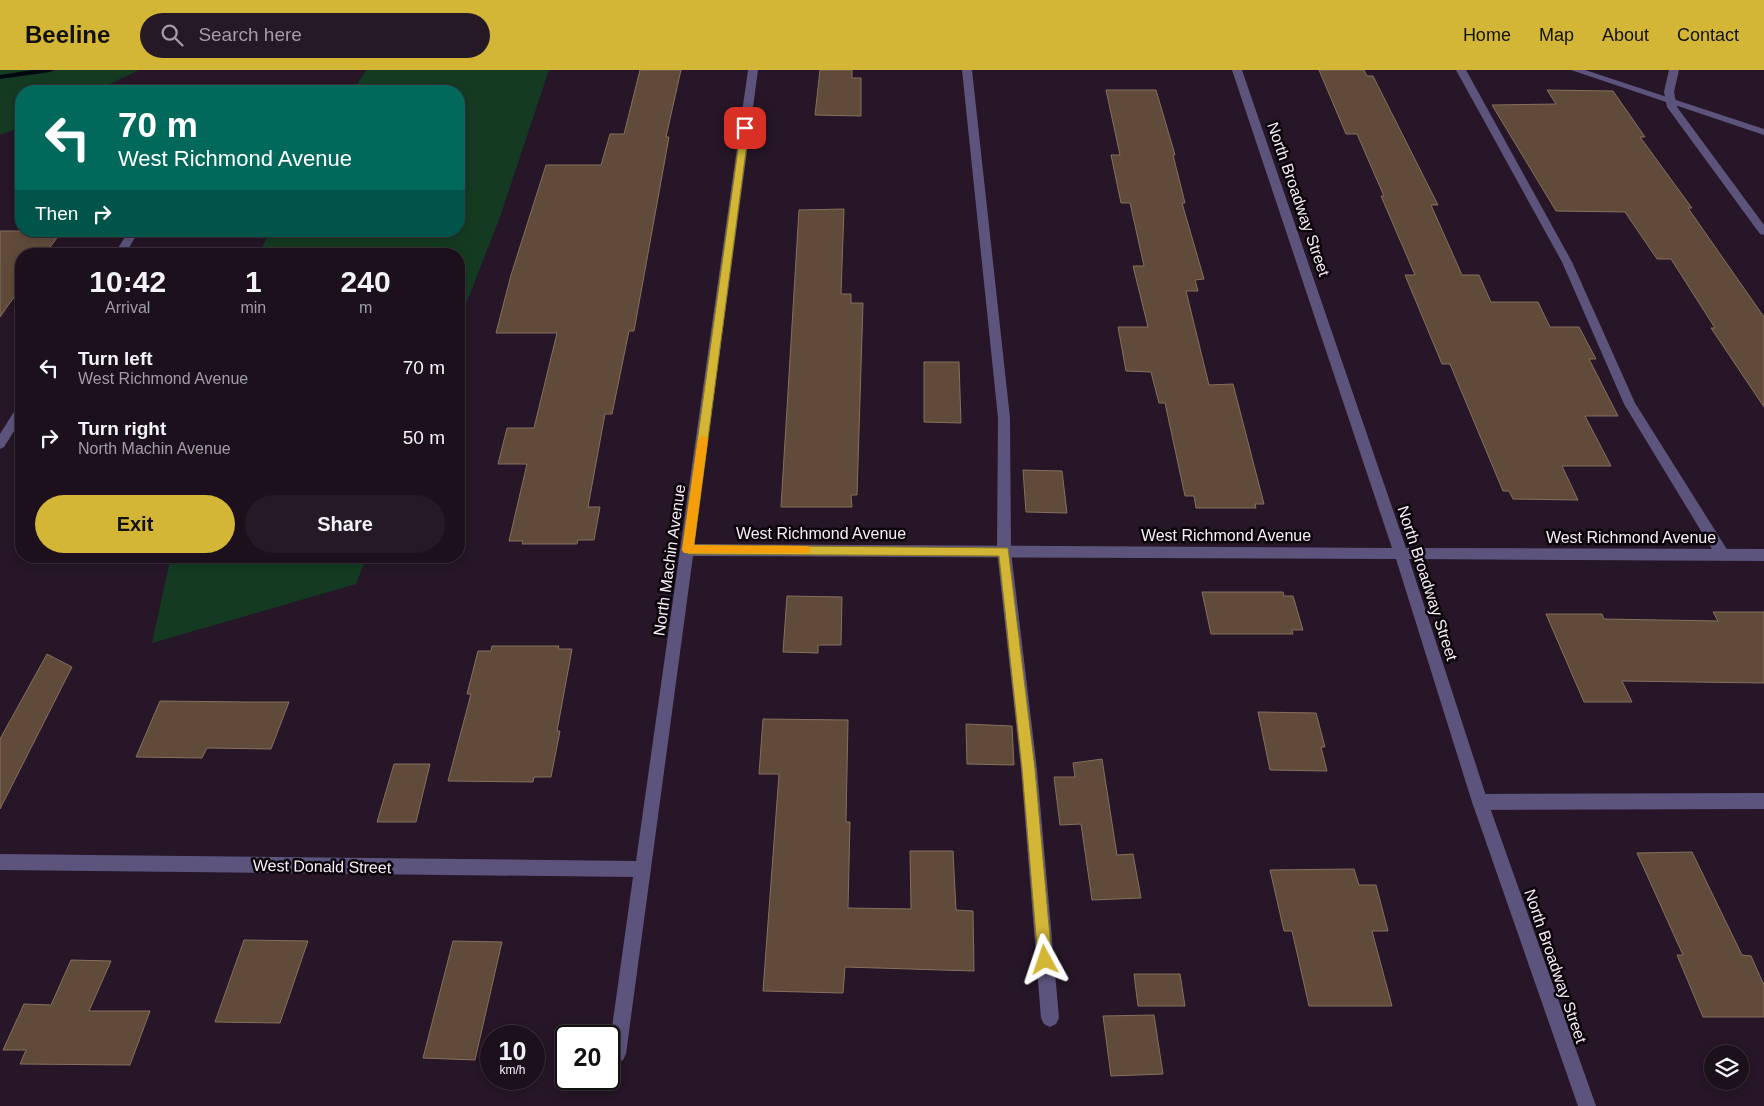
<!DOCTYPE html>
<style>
:root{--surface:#1c101d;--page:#251926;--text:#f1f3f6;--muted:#a09da4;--line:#3a303b;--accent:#d3b635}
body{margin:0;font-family:Helvetica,sans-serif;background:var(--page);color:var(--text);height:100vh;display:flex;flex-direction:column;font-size:19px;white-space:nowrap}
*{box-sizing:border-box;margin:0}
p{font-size:16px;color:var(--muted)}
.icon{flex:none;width:28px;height:28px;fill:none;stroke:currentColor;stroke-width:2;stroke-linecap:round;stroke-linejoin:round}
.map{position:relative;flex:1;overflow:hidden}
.panel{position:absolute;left:15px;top:178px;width:450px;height:315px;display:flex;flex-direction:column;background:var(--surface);border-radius:20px;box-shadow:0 2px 8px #0003,0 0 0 1px var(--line)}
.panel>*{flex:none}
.banner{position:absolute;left:15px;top:15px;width:450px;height:152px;border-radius:20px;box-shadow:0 2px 8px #0003,0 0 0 1px var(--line);background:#00695c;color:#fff;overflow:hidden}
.buttons{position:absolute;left:1704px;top:975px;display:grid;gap:10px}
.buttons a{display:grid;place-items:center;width:45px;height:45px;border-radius:50%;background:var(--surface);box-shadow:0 2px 8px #0003,0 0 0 1px var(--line);font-size:25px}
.speed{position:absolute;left:480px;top:955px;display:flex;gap:10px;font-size:25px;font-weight:700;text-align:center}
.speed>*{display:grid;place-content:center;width:65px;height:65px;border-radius:50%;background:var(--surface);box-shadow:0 2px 8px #0003,0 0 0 1px var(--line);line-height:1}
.speed small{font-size:12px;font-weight:400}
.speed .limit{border:2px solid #111;border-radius:8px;background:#fff;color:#111}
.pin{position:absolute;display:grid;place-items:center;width:42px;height:42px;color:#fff;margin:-21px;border-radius:10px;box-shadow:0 2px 8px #0006}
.me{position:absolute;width:55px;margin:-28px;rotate:355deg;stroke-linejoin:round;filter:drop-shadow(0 0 4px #0008)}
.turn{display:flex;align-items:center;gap:18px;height:105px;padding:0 20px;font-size:22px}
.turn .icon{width:65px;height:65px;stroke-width:2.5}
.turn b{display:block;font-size:35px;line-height:42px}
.then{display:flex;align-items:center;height:48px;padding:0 20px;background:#0003;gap:10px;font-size:19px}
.eta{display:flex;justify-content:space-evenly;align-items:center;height:85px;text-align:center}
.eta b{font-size:30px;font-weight:800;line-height:35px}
.button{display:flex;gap:10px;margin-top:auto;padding:10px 20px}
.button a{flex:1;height:58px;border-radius:30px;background:var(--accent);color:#111;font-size:20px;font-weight:800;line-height:58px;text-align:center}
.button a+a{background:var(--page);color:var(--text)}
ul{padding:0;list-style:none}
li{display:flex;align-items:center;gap:15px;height:70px;padding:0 20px}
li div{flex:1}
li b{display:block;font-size:19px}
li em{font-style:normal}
header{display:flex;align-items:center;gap:30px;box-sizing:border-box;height:70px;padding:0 25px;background:var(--accent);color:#111}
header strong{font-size:24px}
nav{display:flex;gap:28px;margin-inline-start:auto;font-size:18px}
.search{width:350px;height:45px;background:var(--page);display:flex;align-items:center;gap:12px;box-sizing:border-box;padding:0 18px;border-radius:28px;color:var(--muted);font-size:19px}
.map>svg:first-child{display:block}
</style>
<header>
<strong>Beeline</strong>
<div class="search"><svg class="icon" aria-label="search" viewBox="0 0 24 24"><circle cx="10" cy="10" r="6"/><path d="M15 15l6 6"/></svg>Search here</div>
<nav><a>Home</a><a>Map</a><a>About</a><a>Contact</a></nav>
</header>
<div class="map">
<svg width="1764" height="1036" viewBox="0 0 1764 1036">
<rect width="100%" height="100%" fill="#261627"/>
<!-- green -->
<g fill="#143b22">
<path d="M 0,0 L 139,0 L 95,21 L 21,21 L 21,57 L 0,65 Z"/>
<path d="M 366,0 L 549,0 L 500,147 L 459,252 L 459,184 L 258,184 L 271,161 L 459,161 L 459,21 L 353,21 Z"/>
<path d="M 171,486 L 367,486 L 356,514 L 152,573 Z"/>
</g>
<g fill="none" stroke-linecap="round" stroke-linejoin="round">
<!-- stream -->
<path fill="#000910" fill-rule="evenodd" d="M 32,0 L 54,0 L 50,2 L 0,9 L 0,5 Z"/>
</g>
<!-- building -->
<g fill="#604b3a" stroke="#866f5d">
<path d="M 640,0 L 681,0 L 666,67 L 669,67 L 634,261 L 629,261 L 612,344 L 605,344 L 588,437 L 600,437 L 594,470 L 578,470 L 577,474 L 522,474 L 523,471 L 509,471 L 527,394 L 498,394 L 507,358 L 534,358 L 557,263 L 496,263 L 511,205 L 546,95 L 601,95 L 610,64 L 624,64 Z"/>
<path d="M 820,0 L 852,0 L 852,8 L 861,8 L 861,46 L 815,45 Z"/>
<path d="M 1319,0 L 1364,0 L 1367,6 L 1373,6 L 1438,135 L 1431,135 L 1462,205 L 1479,205 L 1491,232 L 1538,232 L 1550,257 L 1579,257 L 1596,289 L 1589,289 L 1618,346 L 1585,346 L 1611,396 L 1562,396 L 1578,430 L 1513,429 L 1509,421 L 1503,421 L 1450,294 L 1442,294 L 1405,205 L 1415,205 L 1381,126 L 1384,126 L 1357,64 L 1346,64 Z"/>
<path d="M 1106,20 L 1156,20 L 1175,85 L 1173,85 L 1185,133 L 1182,133 L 1204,209 L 1195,210 L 1198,221 L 1186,221 L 1209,315 L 1233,314 L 1264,434 L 1255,434 L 1256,438 L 1196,438 L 1194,426 L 1185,426 L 1165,333 L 1159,333 L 1151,302 L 1126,301 L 1118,257 L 1148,257 L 1133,196 L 1144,196 L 1130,133 L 1121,133 L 1111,85 L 1120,85 Z"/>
<path d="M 1547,20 L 1613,21 L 1645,67 L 1640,67 L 1692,138 L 1688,138 L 1764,247 L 1764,337 L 1711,258 L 1715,258 L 1671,189 L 1657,189 L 1625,142 L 1556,141 L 1492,35 L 1556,34 Z"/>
<path d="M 844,139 L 841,224 L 851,224 L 851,233 L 863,233 L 857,425 L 851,425 L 852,437 L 781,437 L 799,140 Z"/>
<path d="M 0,161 L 62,161 L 45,184 L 21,184 L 21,217 L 0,247 Z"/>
<path d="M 924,292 L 959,292 L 961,353 L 924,352 Z"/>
<path d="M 1023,400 L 1062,401 L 1067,443 L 1026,442 Z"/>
<path d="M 1202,522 L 1283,522 L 1284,526 L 1293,526 L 1303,560 L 1292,560 L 1293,564 L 1211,564 Z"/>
<path d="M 787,526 L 842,527 L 841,575 L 818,575 L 818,583 L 783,582 Z"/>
<path d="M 1713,542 L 1764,542 L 1764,613 L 1622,611 L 1632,632 L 1584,632 L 1546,544 L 1602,544 L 1604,549 L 1718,551 Z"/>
<path d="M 492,576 L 559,576 L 558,579 L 572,579 L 557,661 L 560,661 L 551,707 L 534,707 L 533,712 L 448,711 L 471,624 L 467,624 L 478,581 L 491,581 Z"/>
<path d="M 47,584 L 72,597 L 0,739 L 0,669 Z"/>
<path d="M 160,631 L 247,632 L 289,632 L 271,679 L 207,678 L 202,688 L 136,687 Z"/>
<path d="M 1258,642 L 1316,643 L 1325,677 L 1321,677 L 1327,701 L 1270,700 Z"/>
<path d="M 763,649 L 848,650 L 846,752 L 850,752 L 848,838 L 911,839 L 910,781 L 953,781 L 956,840 L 973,841 L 974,901 L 845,897 L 843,923 L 763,921 L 779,704 L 759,704 Z"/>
<path d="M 966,654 L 1012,656 L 1014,695 L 967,694 Z"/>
<path d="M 1102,689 L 1117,785 L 1133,784 L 1141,828 L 1092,830 L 1081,754 L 1060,755 L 1054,707 L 1075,707 L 1073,693 Z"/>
<path d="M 394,694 L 430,694 L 416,752 L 377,752 Z"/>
<path d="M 1692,782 L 1742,885 L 1751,886 L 1764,915 L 1764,947 L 1703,947 L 1677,885 L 1683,885 L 1637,783 Z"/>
<path d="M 1354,799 L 1359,815 L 1376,815 L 1388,861 L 1372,861 L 1392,936 L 1309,936 L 1292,861 L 1284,861 L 1270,800 Z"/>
<path d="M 244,870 L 308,871 L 280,953 L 215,952 Z"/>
<path d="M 453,871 L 502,872 L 475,990 L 423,988 Z"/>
<path d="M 71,890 L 111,891 L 89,941 L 150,941 L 130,995 L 20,994 L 26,980 L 3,980 L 24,934 L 51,935 Z"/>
<path d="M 1134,904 L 1180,904 L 1185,936 L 1138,936 Z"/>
<path d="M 1154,945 L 1163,1004 L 1111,1006 L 1103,946 Z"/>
</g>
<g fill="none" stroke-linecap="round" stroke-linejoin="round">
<!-- service -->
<g fill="#5c547d" fill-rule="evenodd">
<path d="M 962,0 L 972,0 L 1010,348 L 1011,481 L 1037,699 L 1059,948 L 1056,954 L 1050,957 L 1044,954 L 1041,948 L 1021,699 L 997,481 L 998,348 Z"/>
<path d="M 1456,0 L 1466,0 L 1572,192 L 1635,333 L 1728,481 L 1730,485 L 1728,489 L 1718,489 L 1624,334 L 1562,192 Z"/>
<path d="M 1571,0 L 1585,0 L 1764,59 L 1764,65 Z"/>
<path d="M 1764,723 L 1764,739 L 1480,740 L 1474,737 L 1472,732 L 1474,727 L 1480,724 Z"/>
</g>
<!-- minor -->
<g fill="#5c547d" fill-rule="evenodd">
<path d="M 748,0 L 758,0 L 694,474 L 1392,478 L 1232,0 L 1242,0 L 1406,478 L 1764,479 L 1764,491 L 1409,489 L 1488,732 L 1596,1036 L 1578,1036 L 1472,732 L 1396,489 L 693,486 L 626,984 L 623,990 L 617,993 L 611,990 L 609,979 L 633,807 L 0,800 L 0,784 L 636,791 Z"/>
<path d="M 1669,0 L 1679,0 L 1674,22 L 1677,37 L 1764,155 L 1764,165 L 1760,164 L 1667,37 L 1664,22 Z"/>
<path d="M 129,161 L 139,161 L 125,184 L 114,184 Z"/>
<path d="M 21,336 L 21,350 L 4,377 L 0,379 L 0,364 L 17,337 Z"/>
</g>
</g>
<!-- route -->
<path fill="#d3b635" stroke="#897622" d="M 745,55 L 749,58 L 694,475 L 1008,478 L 1035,699 L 1052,890 L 1050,895 L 1045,897 L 1040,895 L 1038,890 L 1022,699 L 999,486 L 688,484 L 682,480 L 741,58 Z"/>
<!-- slow -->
<path fill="#f59e0b" d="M 703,365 L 708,369 L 694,475 L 806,476 L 810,477 L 810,483 L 684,483 L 682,480 L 698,369 Z"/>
<g text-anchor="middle" stroke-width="5" stroke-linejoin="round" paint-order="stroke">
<!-- street labels -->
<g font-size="16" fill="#f9edf8" stroke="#0b050b">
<text transform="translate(1299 129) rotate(71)" y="6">North Broadway Street</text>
<text x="821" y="469">West Richmond Avenue</text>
<text x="1226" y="471">West Richmond Avenue</text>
<text x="1631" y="473">West Richmond Avenue</text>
<text transform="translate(669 490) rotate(-82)" y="6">North Machin Avenue</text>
<text transform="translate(1428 513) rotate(72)" y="6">North Broadway Street</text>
<text transform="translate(322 796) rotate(1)" y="6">West Donald Street</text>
<text transform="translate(1556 896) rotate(71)" y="6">North Broadway Street</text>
</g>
</g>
</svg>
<div class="buttons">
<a><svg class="icon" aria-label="layers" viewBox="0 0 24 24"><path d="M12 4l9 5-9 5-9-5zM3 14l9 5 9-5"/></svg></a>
</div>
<div class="speed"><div>10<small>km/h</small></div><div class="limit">20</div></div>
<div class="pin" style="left:745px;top:58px;background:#d93025"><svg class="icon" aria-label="arrive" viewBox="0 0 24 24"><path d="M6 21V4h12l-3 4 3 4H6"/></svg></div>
<svg class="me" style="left:1045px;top:890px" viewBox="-20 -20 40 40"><path d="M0-17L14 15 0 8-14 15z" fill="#d3b635" stroke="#fff" stroke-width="4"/></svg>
<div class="banner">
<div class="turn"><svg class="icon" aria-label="left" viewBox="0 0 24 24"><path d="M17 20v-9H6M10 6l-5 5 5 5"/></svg><div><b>70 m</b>West Richmond Avenue</div></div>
<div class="then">Then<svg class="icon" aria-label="right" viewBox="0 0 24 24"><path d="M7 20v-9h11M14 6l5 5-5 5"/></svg></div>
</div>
<section class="panel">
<div class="eta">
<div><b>10:42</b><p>Arrival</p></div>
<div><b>1</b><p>min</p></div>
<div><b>240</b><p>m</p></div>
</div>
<ul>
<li><svg class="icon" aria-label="left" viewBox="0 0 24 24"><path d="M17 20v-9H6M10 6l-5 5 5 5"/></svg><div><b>Turn left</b><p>West Richmond Avenue</p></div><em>70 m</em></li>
<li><svg class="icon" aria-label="right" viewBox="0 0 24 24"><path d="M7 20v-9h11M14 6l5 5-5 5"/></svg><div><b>Turn right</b><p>North Machin Avenue</p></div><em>50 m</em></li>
</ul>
<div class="button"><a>Exit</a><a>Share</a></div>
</section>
</div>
